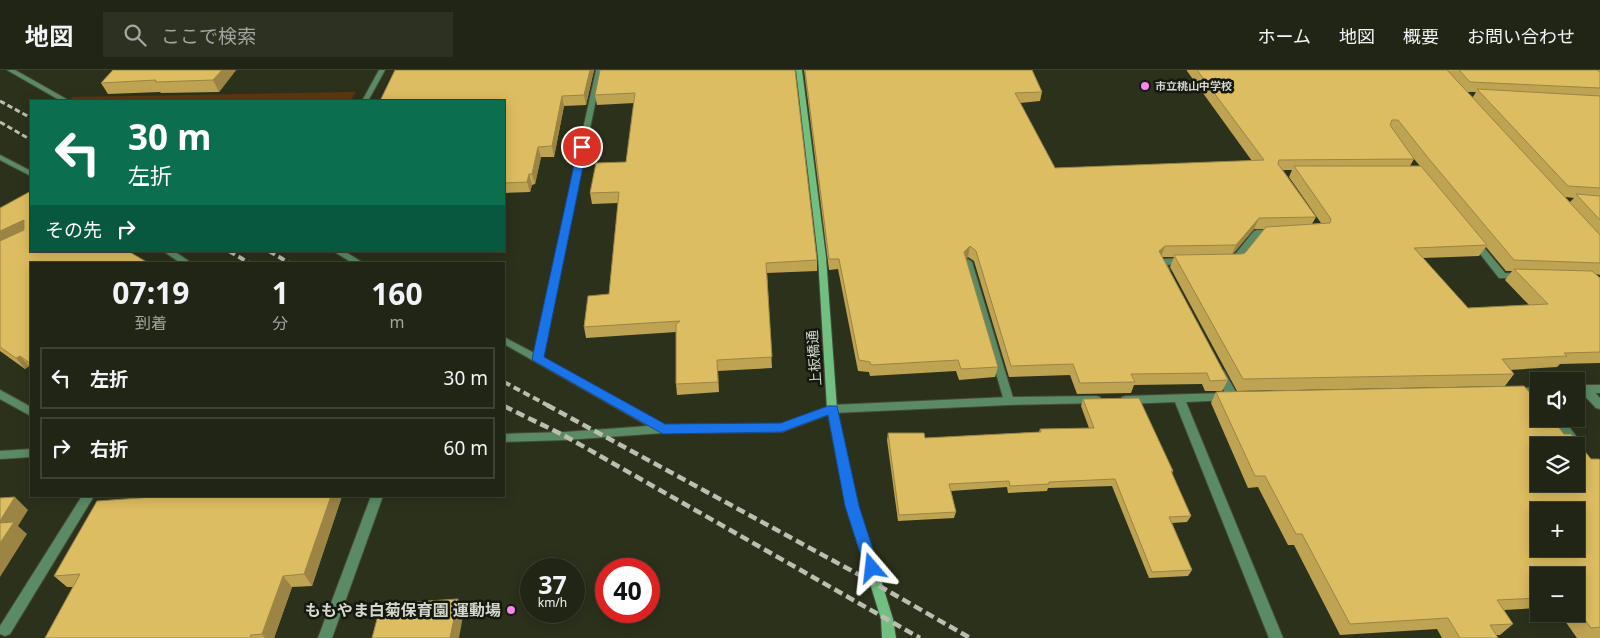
<!DOCTYPE html>
<html lang="ja">
<meta charset="utf-8">
<style>
:root{--surface:#212515;--page:#2d3122;--text:#f1f3f6;--muted:#a2a5a0;--line:#3e4234}
body{margin:0;font-family:"Noto Sans","Noto Sans JP",sans-serif;background:var(--page);color:var(--text);height:100vh;display:flex;flex-direction:column;font-size:19px;white-space:nowrap}
*{box-sizing:border-box;margin:0}
p{font-size:16px;color:var(--muted)}
.icon{flex:none;width:28px;height:28px;fill:none;stroke:currentColor;stroke-width:2;stroke-linecap:round;stroke-linejoin:round}
.map{position:relative;flex:1;overflow:hidden}
.side{position:absolute;left:30px;top:192px;width:475px;height:235px;display:flex;flex-direction:column;background:var(--surface);border-radius:0px;box-shadow:0 2px 12px #0003,0 0 0 1px var(--line)}
.side>*{flex:none}
.banner{position:absolute;left:30px;top:30px;width:475px;height:152px;border-radius:0px;box-shadow:0 2px 12px #0003,0 0 0 1px var(--line);background:#0b6e4f;color:#fff;overflow:hidden}
.buttons{position:absolute;left:1530px;top:302px;display:grid;gap:10px}
.buttons a{display:grid;place-items:center;width:55px;height:55px;border-radius:0px;background:var(--surface);box-shadow:0 2px 12px #0003,0 0 0 1px var(--line);font-size:25px}
.speed{position:absolute;left:520px;top:488px;display:flex;gap:10px;font-size:25px;font-weight:700;text-align:center}
.speed>*{display:grid;place-content:center;width:65px;height:65px;border-radius:50%;background:var(--surface);box-shadow:0 2px 12px #0003,0 0 0 1px var(--line);line-height:1}
.speed small{font-size:12px;font-weight:400}
.speed .limit{border:8px solid #d22;background:#fff;color:#111}
.pin{position:absolute;display:grid;place-items:center;width:42px;height:42px;color:#fff;margin:-21px;border:2px solid #fff;border-radius:50%;box-shadow:0 1px 5px #0007}
.me{position:absolute;width:55px;margin:-28px;rotate:343deg;stroke-linejoin:round;filter:drop-shadow(0 0 4px #0008)}
.turn{display:flex;align-items:center;gap:18px;height:105px;padding:0 15px;font-size:22px}
.turn .icon{width:65px;height:65px;stroke-width:2.5}
.turn b{display:block;font-size:35px;line-height:42px}
.then{display:flex;align-items:center;height:48px;padding:0 15px;background:#0003;gap:10px;font-size:19px}
.eta{display:flex;justify-content:space-evenly;align-items:center;height:85px;text-align:center}
.eta b{font-size:30px;font-weight:700;line-height:35px}
ul{padding:0;list-style:none}
li{display:flex;align-items:center;gap:15px;height:62px;margin:0 10px 8px;padding:0 5px;border:2px solid var(--line);border-radius:0px}
li div{flex:1}
li b{display:block;font-size:19px}
li em{font-style:normal}
header{display:flex;align-items:center;gap:30px;box-sizing:border-box;height:70px;padding:0 25px;background:var(--surface);border-bottom:1px solid var(--line)}
header strong{font-size:24px}
nav{display:flex;gap:28px;margin-inline-start:auto;font-size:18px}
.search{width:350px;height:45px;background:var(--page);display:flex;align-items:center;gap:12px;box-sizing:border-box;padding:0 18px;border-radius:0px;color:var(--muted);font-size:19px}
.map>svg:first-child{display:block}
</style>
<header>
<strong>地図</strong>
<div class="search"><svg class="icon" aria-label="search" viewBox="0 0 24 24"><circle cx="10" cy="10" r="6"/><path d="M15 15l6 6"/></svg>ここで検索</div>
<nav><a>ホーム</a><a>地図</a><a>概要</a><a>お問い合わせ</a></nav>
</header>
<div class="map">
<svg width="1600" height="568" viewBox="0 0 1600 568">
<rect width="100%" height="100%" fill="#2c311c"/>
<!-- green -->
<path fill="#5c3612" d="M 356,22 L 350,31 L 77,31 L 69,27 Z"/>
<g fill="none" stroke-linecap="round" stroke-linejoin="round">
<defs>
<g id="lane">
<path d="M 1257,160 L 1273,160 L 1277,163 L 1273,166 L 1259,166 L 1238,193 L 1228,193 L 1227,191 L 1228,189 L 1232,188 L 1254,161 Z"/>
<path d="M 1474,168 L 1477,169 L 1505,203 L 1523,204 L 1525,206 L 1523,208 L 1499,208 L 1470,171 Z"/>
<path d="M 1184,188 L 1188,191 L 1187,193 L 1167,195 L 1170,200 L 1165,203 L 1162,202 L 1157,192 L 1161,189 Z"/>
<path d="M 968,189 L 972,192 L 1014,331 L 1013,334 L 1005,334 L 1004,331 L 964,192 Z"/>
<path d="M 1220,300 L 1224,301 L 1237,324 L 1238,327 L 1237,330 L 1229,330 L 1215,304 Z"/>
<path d="M 1585,315 L 1589,316 L 1600,328 L 1600,339 L 1596,338 L 1581,322 L 1580,319 L 1581,316 Z"/>
<path d="M 82,426 L 94,426 L 10,564 L 5,566 L 0,564 L 0,556 Z"/>
<path d="M 371,426 L 383,426 L 332,568 L 318,568 Z"/>
</g>
<g id="street">
<path d="M 7,0 L 15,0 L 70,31 L 61,31 Z"/>
<path d="M 379,0 L 385,0 L 368,31 L 362,31 Z"/>
<path d="M 596,0 L 602,0 L 543,288 L 664,355 L 781,354 L 832,335 L 1009,327 L 1096,326 L 1100,327 L 1101,330 L 1100,333 L 1009,335 L 833,343 L 782,362 L 663,363 L 565,370 L 504,372 L 504,364 L 565,362 L 648,356 L 504,274 L 504,267 L 534,283 Z"/>
<path d="M 0,85 L 31,101 L 31,106 L 0,90 Z"/>
<path d="M 163,181 L 174,181 L 193,194 L 182,194 Z"/>
<path d="M 333,181 L 344,181 L 365,194 L 354,194 Z"/>
<rect x="1576" y="315" width="24" height="8"/>
<path d="M 1539,317 L 1539,325 L 1512,325 L 1511,322 L 1512,319 Z"/>
<path d="M 0,320 L 31,337 L 31,346 L 0,329 Z"/>
<path d="M 1226,323 L 1230,324 L 1231,327 L 1230,330 L 1186,332 L 1283,568 L 1269,568 L 1175,332 L 1126,334 L 1122,333 L 1121,330 L 1122,327 L 1126,326 Z"/>
<path d="M 1552,349 L 1563,349 L 1580,371 L 1582,374 L 1580,377 L 1576,378 L 1576,376 L 1572,376 Z"/>
<path d="M 31,379 L 31,387 L 0,389 L 0,381 Z"/>
</g>
<path id="secondary" d="M 796,0 L 802,0 L 826,187 L 837,339 L 858,436 L 893,549 L 896,568 L 882,568 L 881,549 L 846,436 L 827,339 L 818,187 Z"/>
</defs>
<!-- lane casing -->
<use href="#lane" stroke="#474c38" stroke-width="2"/>
<!-- street casing -->
<use href="#street" stroke="#474c38" stroke-width="2"/>
<!-- secondary casing -->
<use href="#secondary" stroke="#474c38" stroke-width="2"/>
<!-- lane -->
<use href="#lane" fill="#5b8b64" fill-rule="evenodd"/>
<!-- street -->
<use href="#street" fill="#5b8b64" fill-rule="evenodd"/>
<!-- secondary -->
<use href="#secondary" fill="#71c081" fill-rule="evenodd"/>
<!-- rail-far2 -->
<g stroke="#bbbeb1" stroke-width="3" stroke-dasharray="5.5 3" stroke-linecap="butt">
<path d="M 0,31 L 31,48"/>
<path d="M 0,52 L 31,70"/>
</g>
<!-- rail-far1 -->
<g stroke="#bbbeb1" stroke-width="4" stroke-dasharray="7 4" stroke-linecap="butt">
<path d="M 229,181 L 251,194"/>
<path d="M 269,181 L 291,194"/>
<path d="M 504,312 L 549,336"/>
</g>
<!-- rail -->
<g stroke="#bbbeb1" stroke-width="4.5" stroke-dasharray="9 4.5" stroke-linecap="butt">
<path d="M 547,335 L 876,514 L 970,568"/>
<path d="M 504,336 L 565,366 L 920,568"/>
</g>
</g>
<!-- wall -->
<g fill="#bea353" fill-rule="evenodd">
<path d="M 113,0 L 236,0 L 219,22 L 161,23 L 160,22 L 108,24 L 101,13 Z"/>
<path d="M 395,0 L 594,0 L 586,35 L 564,36 L 554,87 L 541,87 L 535,114 L 532,115 L 530,122 L 504,123 L 504,31 Z"/>
<path d="M 795,0 L 817,190 L 817,201 L 767,203 L 772,298 L 718,301 L 719,322 L 677,325 L 676,314 L 676,262 L 586,268 L 584,257 L 609,224 L 618,133 L 592,134 L 590,123 L 626,92 L 634,33 L 597,35 L 595,25 Z"/>
<path d="M 804,0 L 1032,0 L 1042,22 L 1040,31 L 1020,33 L 1055,98 L 1252,91 L 1187,1 L 1187,0 L 1600,0 L 1600,205 L 1596,204 L 1600,208 L 1600,293 L 1560,294 L 1557,297 L 1510,300 L 1514,304 L 1505,316 L 1237,321 L 1170,197 L 1174,187 L 1162,187 L 1228,310 L 1222,321 L 1205,321 L 1202,314 L 1134,315 L 1131,323 L 1077,324 L 1070,305 L 1009,307 L 974,191 L 968,187 L 966,189 L 998,297 L 995,307 L 959,310 L 956,301 L 870,306 L 869,302 L 858,301 L 838,199 L 829,200 ZM 1467,22 L 1476,22 L 1473,27 ZM 1414,89 L 1420,96 L 1410,96 ZM 1283,100 L 1292,100 L 1289,107 L 1321,153 L 1312,154 L 1316,147 ZM 1565,127 L 1574,128 L 1570,132 ZM 1254,159 L 1264,159 L 1245,183 L 1241,184 L 1232,185 ZM 1486,177 L 1506,201 L 1512,201 L 1505,210 L 1529,235 L 1468,238 L 1423,188 L 1479,186 Z"/>
<path d="M 0,138 L 31,194 L 31,298 L 29,296 L 25,299 L 0,281 Z"/>
<path d="M 1216,322 L 1564,364 L 1591,389 L 1600,390 L 1600,568 L 1577,568 L 1560,544 L 1576,544 L 1576,506 L 1539,506 L 1539,538 L 1504,540 L 1513,554 L 1500,565 L 1496,565 L 1498,568 L 1442,568 L 1437,559 L 1340,565 L 1294,475 L 1288,475 L 1258,417 L 1248,418 L 1211,333 Z"/>
<path d="M 1083,329 L 1173,401 L 1172,404 L 1191,446 L 1187,452 L 1172,453 L 1192,500 L 1188,506 L 1149,508 L 1112,416 L 1048,418 L 1047,421 L 1008,423 L 1007,417 L 951,421 L 956,442 L 954,448 L 898,451 L 887,370 L 888,363 L 925,368 L 1039,362 L 1040,359 L 1089,358 L 1081,336 Z"/>
<path d="M 168,426 L 342,426 L 312,516 L 292,517 L 274,568 L 45,568 L 73,517 L 67,517 L 54,506 Z"/>
</g>
<!-- shaded-wall -->
<g fill="#9b8444">
<path d="M 222,0 L 236,0 L 219,22 L 213,10 Z"/>
<path d="M 590,0 L 594,0 L 586,35 L 584,25 Z"/>
<path d="M 562,26 L 564,36 L 554,87 L 552,76 Z"/>
<path d="M 538,77 L 541,87 L 535,114 L 532,104 Z"/>
<path d="M 529,104 L 532,115 L 530,122 L 527,112 Z"/>
<path d="M 1259,148 L 1254,159 L 1231,186 L 1236,175 Z"/>
<path d="M 24,150 L 31,160 L 0,175 L 0,161 Z"/>
<path d="M 970,176 L 968,187 L 962,193 L 964,182 Z"/>
<path d="M 1165,176 L 1161,187 L 1159,181 Z"/>
<path d="M 20,286 L 29,296 L 25,299 L 16,288 Z"/>
<path d="M 331,426 L 342,426 L 312,516 L 304,504 Z"/>
<path d="M 15,427 L 28,440 L 18,456 L 27,464 L 0,507 L 0,451 Z"/>
<path d="M 283,506 L 292,517 L 274,568 L 265,568 L 262,564 Z"/>
<path d="M 458,529 L 464,541 L 459,568 L 450,568 Z"/>
</g>
<!-- building -->
<g fill="#ddbd61" stroke="#9b8444" fill-rule="evenodd">
<path d="M 113,0 L 222,0 L 213,10 L 155,12 L 156,10 L 101,13 Z"/>
<path d="M 395,0 L 590,0 L 584,25 L 562,26 L 552,76 L 538,77 L 532,104 L 529,104 L 527,112 L 504,113 L 504,31 L 380,31 Z"/>
<path d="M 600,0 L 795,0 L 817,190 L 766,193 L 772,287 L 717,290 L 718,312 L 676,314 L 676,254 L 680,251 L 584,257 L 588,226 L 609,224 L 619,122 L 590,123 L 596,93 L 626,92 L 635,23 L 595,25 Z"/>
<path d="M 805,0 L 1032,0 L 1042,22 L 1015,23 L 1055,98 L 1264,90 L 1197,0 L 1447,0 L 1600,165 L 1600,193 L 1514,190 L 1429,89 L 1398,50 L 1392,50 L 1390,55 L 1414,89 L 1279,90 L 1278,94 L 1316,147 L 1259,148 L 1236,175 L 1165,176 L 1159,181 L 1228,310 L 1210,311 L 1207,303 L 1131,304 L 1135,312 L 1080,313 L 1073,294 L 1011,296 L 976,181 L 970,176 L 964,182 L 998,297 L 961,299 L 958,290 L 871,295 L 870,292 L 859,290 L 839,189 L 829,189 Z"/>
<path d="M 1459,0 L 1597,0 L 1600,2 L 1600,18 L 1470,12 Z"/>
<path d="M 1477,19 L 1600,26 L 1600,118 L 1568,116 Z"/>
<path d="M 1294,96 L 1421,96 L 1487,175 L 1414,178 L 1468,238 L 1548,234 L 1514,199 L 1592,201 L 1600,208 L 1600,282 L 1564,283 L 1567,286 L 1502,289 L 1514,304 L 1243,309 L 1174,185 L 1241,184 L 1245,183 L 1266,157 L 1330,153 L 1331,149 Z"/>
<path d="M 31,121 L 31,181 L 128,181 L 150,194 L 31,194 L 31,294 L 20,286 L 16,288 L 0,277 L 0,171 L 24,160 L 24,150 L 0,161 L 0,138 Z"/>
<path d="M 1576,124 L 1600,126 L 1600,150 Z"/>
<path d="M 1524,316 L 1539,333 L 1539,349 L 1552,349 L 1564,364 L 1571,364 L 1591,389 L 1599,389 L 1600,390 L 1600,557 L 1591,558 L 1576,537 L 1576,506 L 1539,506 L 1539,528 L 1497,530 L 1513,554 L 1490,555 L 1498,568 L 1460,568 L 1448,548 L 1350,554 L 1302,464 L 1296,464 L 1265,406 L 1255,406 L 1216,322 ZM 1539,376 L 1576,376 L 1576,414 L 1539,414 ZM 1539,441 L 1576,441 L 1576,479 L 1539,479 Z"/>
<path d="M 1139,328 L 1173,401 L 1171,401 L 1191,446 L 1169,447 L 1192,500 L 1152,502 L 1115,409 L 1049,412 L 1049,414 L 1010,416 L 1009,411 L 949,414 L 956,442 L 899,445 L 888,363 L 924,363 L 925,368 L 1041,362 L 1040,359 L 1094,358 L 1083,329 Z"/>
<path d="M 168,426 L 331,426 L 304,504 L 283,506 L 262,564 L 251,565 L 250,568 L 45,568 L 80,504 L 54,506 L 97,431 Z"/>
<path d="M 15,427 L 0,451 L 0,428 Z"/>
<path d="M 14,452 L 0,473 L 0,453 Z"/>
<path d="M 458,529 L 450,568 L 372,568 L 381,534 Z"/>
</g>
<!-- route -->
<path fill="#1a73e8" stroke="#114b97" d="M 582,74 L 587,77 L 544,287 L 665,354 L 781,353 L 828,336 L 837,336 L 859,436 L 879,498 L 877,503 L 872,505 L 867,503 L 865,498 L 845,436 L 828,345 L 782,362 L 663,364 L 534,291 L 532,289 L 578,77 Z"/>
<!-- markers -->
<g fill="#f888ea" stroke="#15180f" stroke-width="2">
<circle cx="1145" cy="16" r="5"/>
<circle cx="511" cy="540" r="5"/>
</g>
<g text-anchor="middle" stroke-width="5" stroke-linejoin="round" paint-order="stroke">
<!-- far-poi labels -->
<g font-size="11" font-weight="bold" fill="#d4d7cb" stroke="#15180f" text-anchor="start">
<text x="1155" y="20">市立桃山中学校</text>
</g>
<!-- street labels -->
<g font-size="14" fill="#d4d7cb" stroke="#15180f">
<text transform="translate(814 288) rotate(-94)" y="5">上板橋通</text>
</g>
<!-- near-poi labels -->
<g font-size="16" font-weight="bold" fill="#d4d7cb" stroke="#15180f" text-anchor="end">
<text x="501" y="546">ももやま白菊保育園 運動場</text>
</g>
</g>
</svg>
<div class="buttons">
<a><svg class="icon" aria-label="sound" viewBox="0 0 24 24"><path d="M4 9h4l5-4v14l-5-4H4zM17 9q2 3 0 6"/></svg></a>
<a><svg class="icon" aria-label="layers" viewBox="0 0 24 24"><path d="M12 4l9 5-9 5-9-5zM3 14l9 5 9-5"/></svg></a>
<a>+</a>
<a>−</a>
</div>
<div class="speed"><div>37<small>km/h</small></div><div class="limit">40</div></div>
<div class="pin" style="left:582px;top:77px;background:#d93025"><svg class="icon" aria-label="arrive" viewBox="0 0 24 24"><path d="M6 21V4h12l-3 4 3 4H6"/></svg></div>
<svg class="me" style="left:872px;top:498px" viewBox="-20 -20 40 40"><path d="M0-17L14 15 0 8-14 15z" fill="#1a73e8" stroke="#fff" stroke-width="4"/></svg>
<div class="banner">
<div class="turn"><svg class="icon" aria-label="left" viewBox="0 0 24 24"><path d="M17 20v-9H6M10 6l-5 5 5 5"/></svg><div><b>30 m</b>左折</div></div>
<div class="then">その先<svg class="icon" aria-label="right" viewBox="0 0 24 24"><path d="M7 20v-9h11M14 6l5 5-5 5"/></svg></div>
</div>
<section class="side">
<div class="eta">
<div><b>07:19</b><p>到着</p></div>
<div><b>1</b><p>分</p></div>
<div><b>160</b><p>m</p></div>
</div>
<ul>
<li><svg class="icon" aria-label="left" viewBox="0 0 24 24"><path d="M17 20v-9H6M10 6l-5 5 5 5"/></svg><div><b>左折</b></div><em>30 m</em></li>
<li><svg class="icon" aria-label="right" viewBox="0 0 24 24"><path d="M7 20v-9h11M14 6l5 5-5 5"/></svg><div><b>右折</b></div><em>60 m</em></li>
</ul>
</section>
</div>
